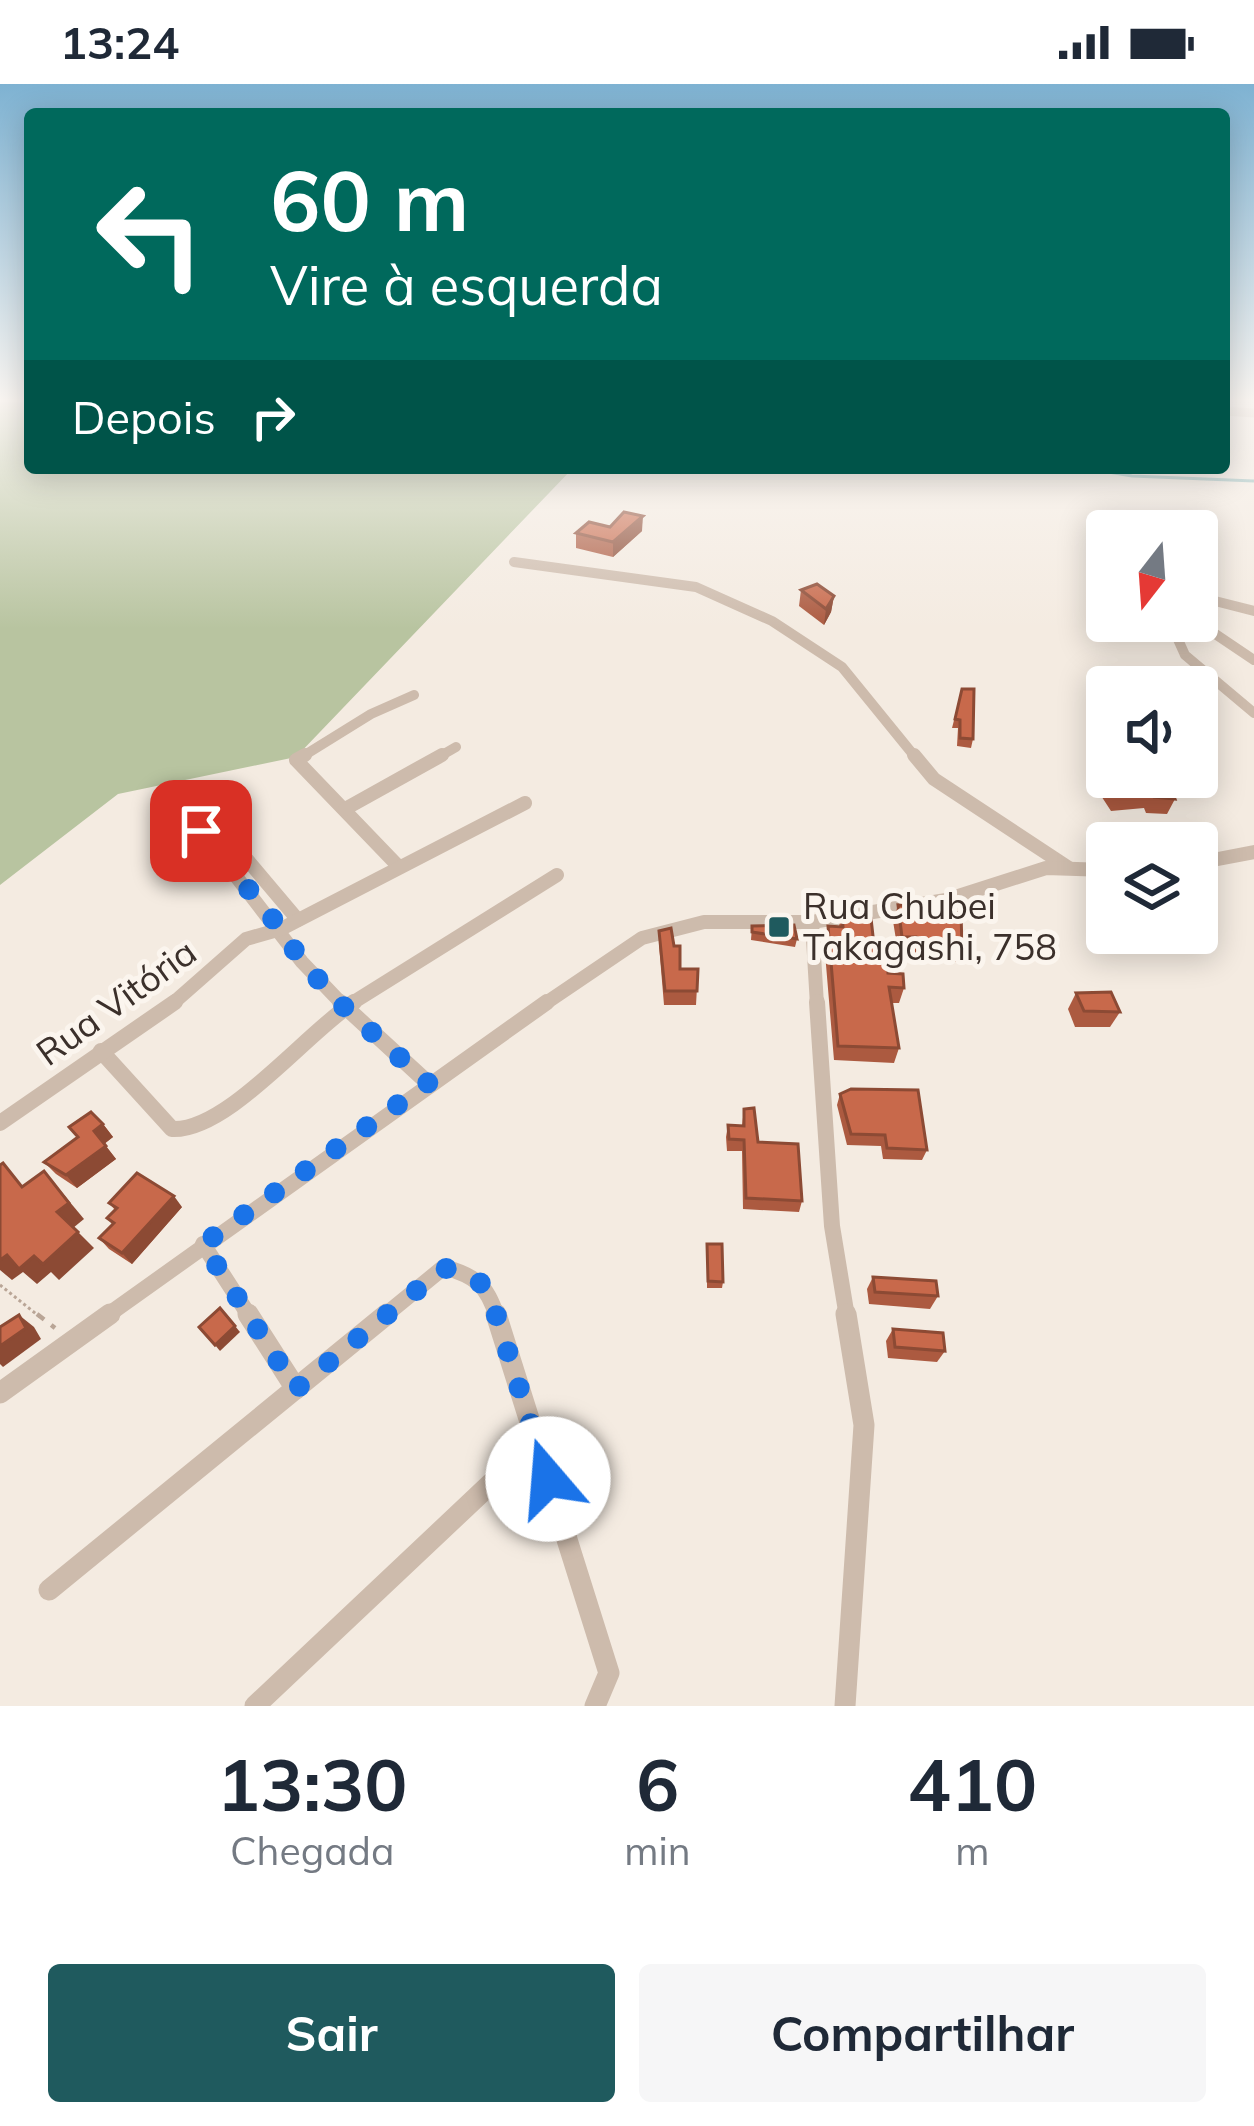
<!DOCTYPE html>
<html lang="pt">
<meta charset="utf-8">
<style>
:root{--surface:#fff;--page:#f6f6f7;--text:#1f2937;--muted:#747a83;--accent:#1f5a5e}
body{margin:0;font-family:Mulish,sans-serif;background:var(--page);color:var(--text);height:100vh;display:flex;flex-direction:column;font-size:45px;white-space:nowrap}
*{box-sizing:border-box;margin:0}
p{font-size:39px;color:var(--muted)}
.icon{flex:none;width:66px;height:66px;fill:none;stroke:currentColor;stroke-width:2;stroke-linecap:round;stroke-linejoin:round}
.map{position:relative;height:1622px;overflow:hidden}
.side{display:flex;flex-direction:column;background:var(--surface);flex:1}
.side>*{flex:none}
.hud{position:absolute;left:24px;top:24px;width:1206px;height:366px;border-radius:12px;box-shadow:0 6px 30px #0003;background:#00695c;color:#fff;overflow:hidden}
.needle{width:78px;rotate:197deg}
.buttons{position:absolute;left:1086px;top:426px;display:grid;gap:24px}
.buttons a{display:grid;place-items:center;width:132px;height:132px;border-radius:12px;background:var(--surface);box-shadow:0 6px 30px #0003;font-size:60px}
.pin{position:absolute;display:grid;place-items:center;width:102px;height:102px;color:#fff;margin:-51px;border-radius:24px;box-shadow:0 6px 18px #0006}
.me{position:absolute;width:132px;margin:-66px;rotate:342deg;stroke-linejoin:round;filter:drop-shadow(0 0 9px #0008)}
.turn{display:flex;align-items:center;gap:42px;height:252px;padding:0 48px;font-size:54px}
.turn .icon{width:156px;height:156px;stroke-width:2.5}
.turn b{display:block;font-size:84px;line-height:102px}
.then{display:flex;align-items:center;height:114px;padding:0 48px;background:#0003;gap:24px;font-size:45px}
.eta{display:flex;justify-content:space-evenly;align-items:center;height:204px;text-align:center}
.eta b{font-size:72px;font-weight:700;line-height:84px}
.cta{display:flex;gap:24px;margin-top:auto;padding:24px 48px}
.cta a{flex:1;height:138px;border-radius:12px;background:var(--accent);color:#fff;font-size:48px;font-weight:700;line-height:138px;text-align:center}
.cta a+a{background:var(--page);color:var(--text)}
.status{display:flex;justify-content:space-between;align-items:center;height:84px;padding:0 60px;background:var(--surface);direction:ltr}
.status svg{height:33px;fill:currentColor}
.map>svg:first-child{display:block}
</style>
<div class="status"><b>13:24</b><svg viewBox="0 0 49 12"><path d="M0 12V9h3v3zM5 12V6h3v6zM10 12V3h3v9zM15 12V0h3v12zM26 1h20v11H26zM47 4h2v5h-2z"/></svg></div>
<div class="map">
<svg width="1254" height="1622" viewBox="0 0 1254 1622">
<rect width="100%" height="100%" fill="#f4ebe1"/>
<!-- green -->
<path fill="#b8c4a0" d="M 0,318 L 30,318 L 30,384 L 573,384 L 296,673 L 118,710 L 0,801 Z"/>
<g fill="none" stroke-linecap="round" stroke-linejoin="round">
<!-- stream -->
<path stroke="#7fb0b2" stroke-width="3" d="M 1085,384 L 1132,392 L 1254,397"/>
<!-- path-far1 -->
<path stroke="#b9a596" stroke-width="3" stroke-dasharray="3 3" stroke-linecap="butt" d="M 0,1201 L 40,1233"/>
<!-- path -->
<path stroke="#b9a596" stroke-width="4.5" stroke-dasharray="9 9" stroke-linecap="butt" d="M 37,1230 L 55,1244"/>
<!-- street-far4 -->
<path stroke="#cdbbac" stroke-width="9" d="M 1224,327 L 1254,329"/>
<!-- street-far3 -->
<g stroke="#cdbbac" stroke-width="10">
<path d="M 514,478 L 696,503 L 772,537 L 842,583 L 916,674"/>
<path d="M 1197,527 L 1215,517 L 1254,527"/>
<path d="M 1185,537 L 1176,551 L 1185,571 L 1254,629"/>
<path d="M 1196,537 L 1254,576"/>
<path d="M 300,674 L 371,630 L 414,611"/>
<path d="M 437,674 L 456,663"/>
</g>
<!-- street-far2 -->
<g stroke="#cdbbac" stroke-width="14">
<path d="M 305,671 L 296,676 L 399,783"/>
<path d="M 914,671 L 934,695 L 1069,784"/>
<path d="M 345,725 L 442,671"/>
<path d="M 217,740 L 298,836"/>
<path d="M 201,747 L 302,878 L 343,921"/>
<path d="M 1197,779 L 1254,768"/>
<path d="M 812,838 L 817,921"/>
<path d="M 171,921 L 246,855 L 281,845 L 525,719"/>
<path d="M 349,921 L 557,791"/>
<path d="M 543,921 L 642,854 L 704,838 L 812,838 L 946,816 L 1046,784 L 1107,786"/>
</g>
<!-- street-far1 -->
<g stroke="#cdbbac" stroke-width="16">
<path d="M 340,918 L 428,999"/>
<path d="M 817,918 L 832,1142 L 847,1233"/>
<path d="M 101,967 L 172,1045 C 227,1048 307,948 354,918"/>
<path d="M 0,1039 L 175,918"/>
<path d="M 203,1160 L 250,1233"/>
<path d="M 105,1233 L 547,918"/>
<path d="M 383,1233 L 444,1183 C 476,1192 487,1201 497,1233"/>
</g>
<!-- street -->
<g stroke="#cdbbac" stroke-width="21">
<path d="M 248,1230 L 296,1305"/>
<path d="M 496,1230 L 609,1589 L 595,1622"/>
<path d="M 0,1309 L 110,1230"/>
<path d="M 49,1506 L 387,1230"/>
<path d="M 255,1622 L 536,1357"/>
<path d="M 845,1622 L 864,1341 L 846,1230"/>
</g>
</g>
<!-- wall -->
<g fill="#ac5a40">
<path d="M 610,443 L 642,447 L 613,473 L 576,464 L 576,449 Z"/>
<path d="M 801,506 L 834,512 L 831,528 L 824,541 L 799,522 Z"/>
<path d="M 960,613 L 973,655 L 971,664 L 957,662 L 958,644 L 952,644 Z"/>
<path d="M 1103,689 L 1175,715 L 1167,730 L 1146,729 L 1144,724 L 1111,727 L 1096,704 Z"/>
<path d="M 898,821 L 951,828 L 962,863 L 956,878 L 912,874 L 911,869 L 898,868 L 893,837 Z"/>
<path d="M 842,831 L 875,870 L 888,889 L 904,904 L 899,919 L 892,919 L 899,964 L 894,979 L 834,976 L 824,857 L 828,842 L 839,842 Z"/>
<path d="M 752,842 L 797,855 L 795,863 L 751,856 Z"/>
<path d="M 659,847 L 680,885 L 698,885 L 696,921 L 664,921 L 659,861 Z"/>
<path d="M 1076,909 L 1120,928 L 1110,943 L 1075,943 L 1068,925 Z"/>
<path d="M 840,1010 L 927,1066 L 922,1076 L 883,1075 L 881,1062 L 847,1061 L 837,1021 Z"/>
<path d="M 744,1025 L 758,1058 L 802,1117 L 799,1128 L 743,1125 L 742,1067 L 727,1067 L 726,1053 L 728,1041 L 742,1042 Z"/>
<path d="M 103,1040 L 113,1053 L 104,1060 L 116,1075 L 77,1104 L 56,1090 L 44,1078 Z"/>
<path d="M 109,1119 L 182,1123 L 132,1180 L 109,1165 L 99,1154 L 112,1140 L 107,1134 L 115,1126 Z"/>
<path d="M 707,1160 L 723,1198 L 722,1204 L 707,1204 Z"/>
<path d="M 873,1193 L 938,1212 L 930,1225 L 869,1220 L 867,1205 Z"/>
<path d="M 893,1245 L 945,1267 L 937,1278 L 888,1274 L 886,1257 Z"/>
</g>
<!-- shaded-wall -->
<g fill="#8c4a34">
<path d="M 643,432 L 642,447 L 613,473 L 613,458 Z"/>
<path d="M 834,512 L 831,528 L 824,541 L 826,525 Z"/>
<path d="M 103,1040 L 113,1053 L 104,1060 L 94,1047 Z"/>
<path d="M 106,1062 L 116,1075 L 77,1104 L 66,1091 Z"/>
<path d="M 44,1087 L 84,1135 L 73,1144 L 57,1128 Z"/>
<path d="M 174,1112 L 182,1123 L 132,1180 L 122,1169 Z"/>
<path d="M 78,1148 L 94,1164 L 59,1196 L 51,1188 L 37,1200 L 23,1188 L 12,1196 L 0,1186 L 0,1176 L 7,1171 L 34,1172 Z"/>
<path d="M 19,1231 L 34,1243 L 41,1255 L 3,1283 L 0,1280 L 0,1262 Z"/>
<path d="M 235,1242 L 240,1248 L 220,1267 L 215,1261 Z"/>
</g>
<!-- building -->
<g fill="#c8694b" stroke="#8c4a34" stroke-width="3">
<path d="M 624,428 L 643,432 L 613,458 L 576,449 L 589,438 L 610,443 Z"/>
<path d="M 817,500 L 834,512 L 826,525 L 801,506 Z"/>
<path d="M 962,605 L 974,605 L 973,655 L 960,654 L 960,636 L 955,635 Z"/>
<path d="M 1103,689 L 1107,689 L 1107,693 L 1167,693 L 1175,715 L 1154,713 L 1152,709 L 1118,712 Z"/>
<path d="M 949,816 L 951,828 L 961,829 L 962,863 L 917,859 L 916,853 L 902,853 L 898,821 L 925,823 Z"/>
<path d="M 842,831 L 871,834 L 875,870 L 886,870 L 888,889 L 903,890 L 904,904 L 889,903 L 899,964 L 838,962 L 828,842 L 843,843 Z"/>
<path d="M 794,841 L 797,855 L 752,848 L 752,842 Z"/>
<path d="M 671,844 L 674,862 L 680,862 L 680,885 L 698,885 L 697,907 L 665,907 L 659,847 Z"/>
<path d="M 1111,908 L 1120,928 L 1084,927 L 1076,909 Z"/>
<path d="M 851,1005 L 918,1006 L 927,1066 L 887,1064 L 885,1051 L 851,1050 L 840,1010 Z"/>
<path d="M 754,1024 L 758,1058 L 798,1060 L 802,1117 L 746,1114 L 744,1056 L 729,1055 L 728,1041 L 744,1042 L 744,1025 Z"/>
<path d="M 91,1028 L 103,1040 L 94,1047 L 106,1062 L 66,1091 L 44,1078 L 78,1053 L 69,1043 Z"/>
<path d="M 3,1079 L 22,1103 L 44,1087 L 69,1119 L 57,1128 L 78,1148 L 43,1180 L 34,1172 L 19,1185 L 7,1171 L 0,1176 L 0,1081 Z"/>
<path d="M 137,1089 L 174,1112 L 122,1169 L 99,1154 L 114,1139 L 107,1134 L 117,1124 L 109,1119 Z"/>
<path d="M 707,1160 L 722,1160 L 723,1198 L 708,1197 Z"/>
<path d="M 873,1193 L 936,1197 L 938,1212 L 875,1208 Z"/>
<path d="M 220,1224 L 235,1242 L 215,1261 L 199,1243 Z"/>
<path d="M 19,1231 L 26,1244 L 0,1262 L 0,1243 Z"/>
<path d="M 893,1245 L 943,1249 L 945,1267 L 895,1263 Z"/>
</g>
<!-- sky -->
<linearGradient id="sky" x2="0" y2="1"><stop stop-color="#7eb2d2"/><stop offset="0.58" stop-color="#faf6f2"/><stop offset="1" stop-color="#faf6f2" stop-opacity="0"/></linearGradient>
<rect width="1254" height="545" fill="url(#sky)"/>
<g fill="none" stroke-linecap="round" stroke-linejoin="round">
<!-- route -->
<path stroke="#1a73e8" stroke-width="21" stroke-dasharray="0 37.8" d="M 201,747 L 281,845 L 302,878 L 345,924 L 428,999 L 203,1160 L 296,1305 L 444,1184 L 469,1190 L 488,1205 L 548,1395"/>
</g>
<!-- markers -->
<rect fill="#1f5a5e" stroke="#fbf5ee" stroke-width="4.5" x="767" y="831" width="24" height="24" rx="6"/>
<g text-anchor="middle" stroke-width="10" stroke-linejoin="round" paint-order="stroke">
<!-- poi labels -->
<g font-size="36" fill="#3b302b" stroke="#fbf5ee" text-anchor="start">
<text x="803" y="835">Rua Chubei<tspan x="803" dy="41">Takagashi, 758</tspan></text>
</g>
<!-- street labels -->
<g font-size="36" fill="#3b302b" stroke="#fbf5ee">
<text transform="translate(116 918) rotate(-36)" y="13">Rua Vitória</text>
</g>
</g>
</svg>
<div class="buttons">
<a><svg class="needle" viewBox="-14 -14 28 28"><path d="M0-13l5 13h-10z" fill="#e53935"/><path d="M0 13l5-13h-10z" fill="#747a83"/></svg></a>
<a><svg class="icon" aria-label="sound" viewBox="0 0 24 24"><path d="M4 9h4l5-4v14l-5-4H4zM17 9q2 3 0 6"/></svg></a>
<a><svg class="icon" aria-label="layers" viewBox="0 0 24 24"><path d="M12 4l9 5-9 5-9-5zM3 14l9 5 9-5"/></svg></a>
</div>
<div class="pin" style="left:201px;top:747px;background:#d93025"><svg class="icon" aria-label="arrive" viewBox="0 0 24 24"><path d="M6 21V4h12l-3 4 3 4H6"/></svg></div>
<svg class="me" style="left:548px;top:1395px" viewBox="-20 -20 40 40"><circle r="19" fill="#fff"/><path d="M0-13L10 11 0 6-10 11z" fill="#1a73e8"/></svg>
<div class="hud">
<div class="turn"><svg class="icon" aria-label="left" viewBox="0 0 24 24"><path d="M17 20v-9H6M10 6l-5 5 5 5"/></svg><div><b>60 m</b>Vire à esquerda</div></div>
<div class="then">Depois<svg class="icon" aria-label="right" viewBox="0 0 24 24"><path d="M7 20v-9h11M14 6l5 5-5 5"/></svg></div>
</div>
</div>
<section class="side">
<div class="eta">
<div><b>13:30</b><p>Chegada</p></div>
<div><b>6</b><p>min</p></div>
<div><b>410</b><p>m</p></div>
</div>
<div class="cta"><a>Sair</a><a>Compartilhar</a></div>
</section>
